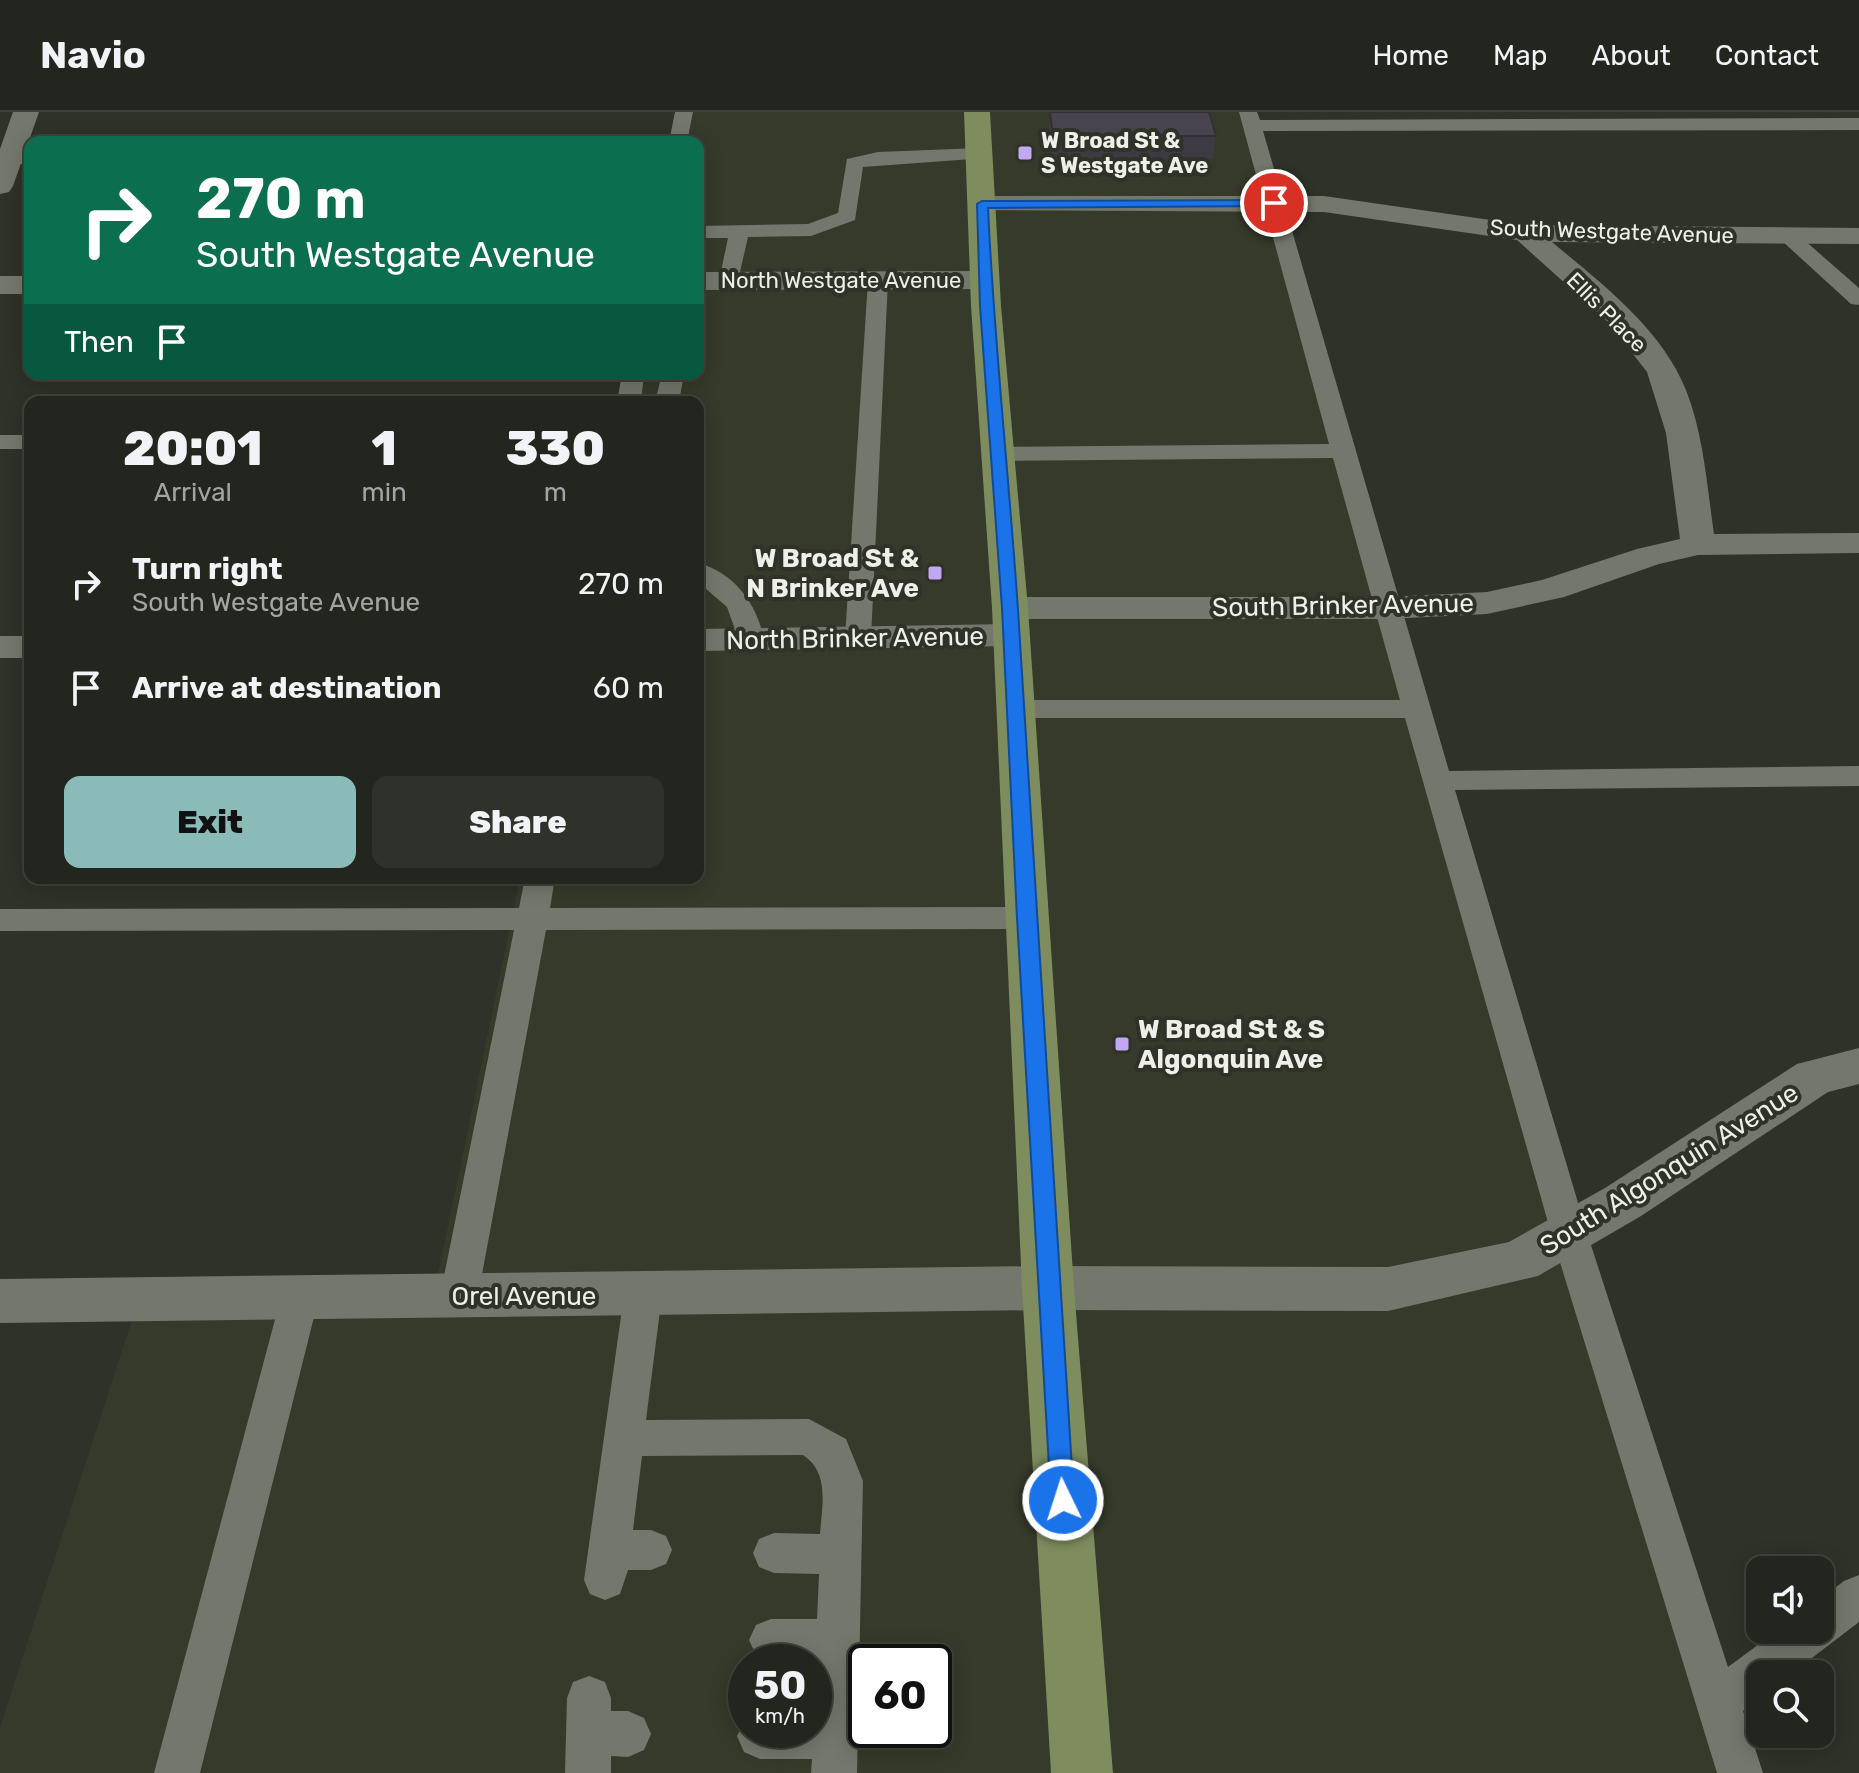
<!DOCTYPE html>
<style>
:root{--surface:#23261e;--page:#2f322b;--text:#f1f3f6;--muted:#a3a5a4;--line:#40433c;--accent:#8bbbb9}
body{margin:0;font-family:Rubik,sans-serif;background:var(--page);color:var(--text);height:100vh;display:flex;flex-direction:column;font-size:30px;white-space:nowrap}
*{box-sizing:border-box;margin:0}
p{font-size:26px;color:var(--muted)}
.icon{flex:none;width:44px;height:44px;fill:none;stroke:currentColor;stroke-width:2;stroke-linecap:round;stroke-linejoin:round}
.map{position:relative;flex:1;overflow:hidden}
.details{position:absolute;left:24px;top:284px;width:680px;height:488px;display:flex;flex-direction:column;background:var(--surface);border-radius:16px;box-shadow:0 4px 20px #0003,0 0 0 2px var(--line)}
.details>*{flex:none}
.banner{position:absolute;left:24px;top:24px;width:680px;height:244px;border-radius:16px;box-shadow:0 4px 20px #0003,0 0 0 2px var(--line);background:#0b6e4f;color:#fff;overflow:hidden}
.buttons{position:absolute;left:1746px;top:1444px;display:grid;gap:16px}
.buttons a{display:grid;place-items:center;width:88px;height:88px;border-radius:16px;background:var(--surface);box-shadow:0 4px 20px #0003,0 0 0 2px var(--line);font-size:40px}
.speed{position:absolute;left:728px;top:1532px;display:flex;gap:16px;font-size:40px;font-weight:700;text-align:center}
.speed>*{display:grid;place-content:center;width:104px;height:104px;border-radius:50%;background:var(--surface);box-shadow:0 4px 20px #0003,0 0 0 2px var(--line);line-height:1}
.speed small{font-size:20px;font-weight:400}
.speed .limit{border:4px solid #111;border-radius:12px;background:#fff;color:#111}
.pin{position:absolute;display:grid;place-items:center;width:68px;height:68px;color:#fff;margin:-34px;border:4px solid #fff;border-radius:50%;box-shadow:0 2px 8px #0007}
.me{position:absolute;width:88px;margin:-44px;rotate:356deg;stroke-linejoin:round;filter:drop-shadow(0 0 6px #0008)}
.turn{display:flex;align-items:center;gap:28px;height:168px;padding:0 40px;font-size:36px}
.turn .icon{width:104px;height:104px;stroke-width:2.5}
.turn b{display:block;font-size:56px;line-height:68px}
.then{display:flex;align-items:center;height:76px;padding:0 40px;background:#0003;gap:16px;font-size:30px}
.eta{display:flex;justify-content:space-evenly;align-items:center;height:136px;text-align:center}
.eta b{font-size:48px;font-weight:800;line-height:56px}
.button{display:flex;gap:16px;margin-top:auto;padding:16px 40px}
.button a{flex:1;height:92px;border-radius:16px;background:var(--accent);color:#111;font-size:32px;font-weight:800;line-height:92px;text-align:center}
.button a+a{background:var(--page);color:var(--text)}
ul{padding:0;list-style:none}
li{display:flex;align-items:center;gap:24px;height:104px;padding:0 40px}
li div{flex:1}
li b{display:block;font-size:30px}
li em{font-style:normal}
header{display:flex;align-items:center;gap:48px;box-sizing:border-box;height:112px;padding:0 40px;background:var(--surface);border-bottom:2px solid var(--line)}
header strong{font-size:38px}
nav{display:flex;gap:44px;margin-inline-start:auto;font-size:28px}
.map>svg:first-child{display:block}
</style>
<header>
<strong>Navio</strong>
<nav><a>Home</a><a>Map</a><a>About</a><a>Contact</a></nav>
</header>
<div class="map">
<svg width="1859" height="1661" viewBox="0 0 1859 1661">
<rect width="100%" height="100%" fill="#2f3228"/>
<!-- built -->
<path fill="#353a2a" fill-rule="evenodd" d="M 680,0 L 1242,0 L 1755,1661 L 0,1661 L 0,1615 L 144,1171 L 436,1172 L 520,766 L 698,766 L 698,290 L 619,290 L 625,262 L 698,262 L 698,30 L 673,30 ZM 746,1550 L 814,1550 L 814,1618 L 746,1618 ZM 866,1550 L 934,1550 L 934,1618 L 866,1618 Z"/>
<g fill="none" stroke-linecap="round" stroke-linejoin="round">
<!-- service -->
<g fill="#74786c" fill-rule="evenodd">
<path d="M 675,0 L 693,0 L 687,30 L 669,30 Z"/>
<path d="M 1239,0 L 1257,0 L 1260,8 L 1859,6 L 1859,18 L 1263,19 L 1449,659 L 1859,654 L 1859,674 L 1455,678 L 1587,1121 L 1728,1555 L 1778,1518 L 1820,1518 L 1820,1487 L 1844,1469 L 1859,1463 L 1859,1510 L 1791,1562 L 1760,1562 L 1760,1586 L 1743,1599 L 1763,1661 L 1717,1661 L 1551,1121 L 1405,606 L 1015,606 L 1005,603 L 1001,597 L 1005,591 L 1015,588 L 1400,588 L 1333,346 L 998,349 L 990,347 L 986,342 L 990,337 L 998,335 L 1329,332 Z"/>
<path d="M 979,36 L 988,42 L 986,46 L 863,55 L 855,108 L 811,124 L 748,125 L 737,173 L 730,175 L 719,169 L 728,126 L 698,126 L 698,114 L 808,112 L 838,101 L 847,47 L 878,40 Z"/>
<rect x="0" y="40" width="30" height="12"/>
<path d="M 1788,118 L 1795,120 L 1859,176 L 1859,193 L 1851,192 L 1781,128 L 1778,124 L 1781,120 Z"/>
<path d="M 878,162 L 888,168 L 871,526 L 868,532 L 848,532 L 845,526 L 868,168 Z"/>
<path d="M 622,262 L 644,262 L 641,290 L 617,290 Z"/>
<path d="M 662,262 L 684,262 L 679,290 L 655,290 Z"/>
<rect x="0" y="323" width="30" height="14"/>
<path d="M 698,451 C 734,460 758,493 764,528 L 761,534 L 741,534 L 727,495 L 698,470 Z"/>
<path d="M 525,766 L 555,766 L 550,796 L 1026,795 L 1037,798 L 1042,806 L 1037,814 L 1026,817 L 546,818 L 478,1184 L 472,1195 L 459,1200 L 446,1195 L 440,1184 L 514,818 L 0,819 L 0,797 L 519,796 Z"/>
<path d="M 643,1167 L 656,1172 L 662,1183 L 646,1308 L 809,1307 L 846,1327 L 863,1369 L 857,1661 L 811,1661 L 812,1647 L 760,1647 L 744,1640 L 737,1624 L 746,1607 L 746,1618 L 814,1618 L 815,1550 L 771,1549 L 756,1543 L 749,1528 L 756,1513 L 771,1507 L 817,1507 L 819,1462 L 774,1461 L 759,1455 L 753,1441 L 759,1427 L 774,1421 L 820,1422 C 822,1393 830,1361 803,1343 L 642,1344 L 633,1418 L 651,1418 L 666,1424 L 672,1438 L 666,1452 L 651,1458 L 628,1458 L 620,1482 L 605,1488 L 590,1482 L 584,1468 L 624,1183 L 630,1172 Z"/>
<path d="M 300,1169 L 313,1174 L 319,1185 L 200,1661 L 154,1661 L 281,1185 L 287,1174 Z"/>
<path d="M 589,1564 L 605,1570 L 611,1586 L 611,1599 L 628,1599 L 644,1606 L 651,1622 L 644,1638 L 628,1645 L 611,1644 L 611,1661 L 565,1661 L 567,1586 L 573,1570 Z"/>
</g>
<!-- minor -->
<g fill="#74786c" fill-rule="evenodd">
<path d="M 13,0 L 39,0 L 13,74 L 9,80 L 0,82 L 0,37 Z"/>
<path d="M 982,84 L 1324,84 L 1525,113 L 1859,116 L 1859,132 L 1552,130 C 1602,172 1661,216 1686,278 C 1704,324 1707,375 1714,422 L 1859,421 L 1859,441 L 1698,443 L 1659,452 L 1564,485 L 1487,502 L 1387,507 L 1010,507 L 997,504 L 992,496 L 997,488 L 1010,485 L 1387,485 L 1487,480 L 1542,468 L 1637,437 L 1680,427 L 1666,321 L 1647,260 L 1608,210 L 1517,128 L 1324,100 L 972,98 L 968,92 L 972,86 Z"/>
<path d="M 985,159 L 995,162 L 999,168 L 995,174 L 985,177 L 698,178 L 698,160 Z"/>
<rect x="0" y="164" width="30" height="18"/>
<path d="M 1011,512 L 1024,515 L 1029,523 L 1024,531 L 1011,534 L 698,539 L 698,517 Z"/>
<rect x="0" y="524" width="30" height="22"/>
<path d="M 1859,936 L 1859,972 L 1828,980 L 1641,1104 L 1538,1164 L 1388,1199 L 1048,1198 L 0,1211 L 0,1167 L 1048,1154 L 1388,1155 L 1509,1130 L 1605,1076 L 1797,952 Z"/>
</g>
<!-- primary -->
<path fill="#7f8c5e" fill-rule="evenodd" d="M 964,0 L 990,0 L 1001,194 L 1028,496 L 1074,1176 L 1113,1661 L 1051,1661 L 1022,1176 L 992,496 L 971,194 Z"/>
</g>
<!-- wall -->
<path fill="#3d3a43" d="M 1050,0 L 1209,0 L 1216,24 L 1213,47 L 1052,47 L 1049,18 Z"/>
<!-- building -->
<path fill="#47444e" stroke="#323037" stroke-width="2" d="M 1050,0 L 1209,0 L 1216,24 L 1053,24 Z"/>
<!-- route -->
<path fill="#1a73e8" stroke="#114b97" stroke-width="2" d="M 1274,88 L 1278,89 L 1278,94 L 988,96 C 994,230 1009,364 1018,498 C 1037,795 1054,1092 1074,1388 L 1071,1396 L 1063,1399 L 1054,1396 L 1051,1388 L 1017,806 L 1002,496 L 980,194 L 977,92 L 982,89 Z"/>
<!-- markers -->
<g fill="#c2a8f3" stroke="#2f3228" stroke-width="3">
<rect x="1017" y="33" width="16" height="16" rx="4"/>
<rect x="927" y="453" width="16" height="16" rx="4"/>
<rect x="1114" y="924" width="16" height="16" rx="4"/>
</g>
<g text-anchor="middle" stroke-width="8" stroke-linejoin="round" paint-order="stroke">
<!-- far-poi labels -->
<g font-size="22" font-weight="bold" fill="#edefe8" stroke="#2f3228" text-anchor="start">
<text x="1041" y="36">W Broad St &amp;<tspan x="1041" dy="25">S Westgate Ave</tspan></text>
</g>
<!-- far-street labels -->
<g font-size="22" fill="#edefe8" stroke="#2f3228">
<text transform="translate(1612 119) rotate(2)" y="8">South Westgate Avenue</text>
<text x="841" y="176">North Westgate Avenue</text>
<text transform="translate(1607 200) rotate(45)" y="8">Ellis Place</text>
</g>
<!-- poi labels -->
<g font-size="26" font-weight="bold" fill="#edefe8" stroke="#2f3228" text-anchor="end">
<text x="919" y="455">W Broad St &amp;<tspan x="919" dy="30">N Brinker Ave</tspan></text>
<text x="1138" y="926" text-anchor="start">W Broad St &amp; S<tspan x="1138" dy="30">Algonquin Ave</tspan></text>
</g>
<!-- street labels -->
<g font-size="26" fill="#edefe8" stroke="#2f3228">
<text transform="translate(1343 493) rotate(-1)" y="9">South Brinker Avenue</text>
<text transform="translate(855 526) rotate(-1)" y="9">North Brinker Avenue</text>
<text transform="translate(1669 1057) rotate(-32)" y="9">South Algonquin Avenue</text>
<text x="524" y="1193">Orel Avenue</text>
</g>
</g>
</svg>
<div class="buttons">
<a><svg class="icon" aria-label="sound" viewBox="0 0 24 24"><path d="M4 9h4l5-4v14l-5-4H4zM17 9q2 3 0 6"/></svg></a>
<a><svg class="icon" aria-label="search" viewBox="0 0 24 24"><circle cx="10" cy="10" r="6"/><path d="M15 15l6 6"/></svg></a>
</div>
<div class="speed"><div>50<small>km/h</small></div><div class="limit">60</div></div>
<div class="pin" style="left:1274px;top:91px;background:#d93025"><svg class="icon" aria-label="arrive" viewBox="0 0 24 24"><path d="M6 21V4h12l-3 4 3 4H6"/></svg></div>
<svg class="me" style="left:1063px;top:1388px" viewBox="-20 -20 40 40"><circle r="17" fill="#1a73e8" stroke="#fff" stroke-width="3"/><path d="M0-11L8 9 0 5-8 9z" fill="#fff"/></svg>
<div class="banner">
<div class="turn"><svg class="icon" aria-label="right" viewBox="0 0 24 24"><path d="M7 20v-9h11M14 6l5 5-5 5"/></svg><div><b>270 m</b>South Westgate Avenue</div></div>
<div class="then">Then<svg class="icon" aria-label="arrive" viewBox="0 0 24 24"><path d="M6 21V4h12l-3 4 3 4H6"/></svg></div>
</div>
<section class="details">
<div class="eta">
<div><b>20:01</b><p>Arrival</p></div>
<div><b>1</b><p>min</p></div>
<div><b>330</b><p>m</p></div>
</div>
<ul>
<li><svg class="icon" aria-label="right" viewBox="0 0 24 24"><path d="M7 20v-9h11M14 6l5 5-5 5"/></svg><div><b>Turn right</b><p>South Westgate Avenue</p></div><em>270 m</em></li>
<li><svg class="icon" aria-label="arrive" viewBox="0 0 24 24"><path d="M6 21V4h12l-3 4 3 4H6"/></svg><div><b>Arrive at destination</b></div><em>60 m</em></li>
</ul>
<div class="button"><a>Exit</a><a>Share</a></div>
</section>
</div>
